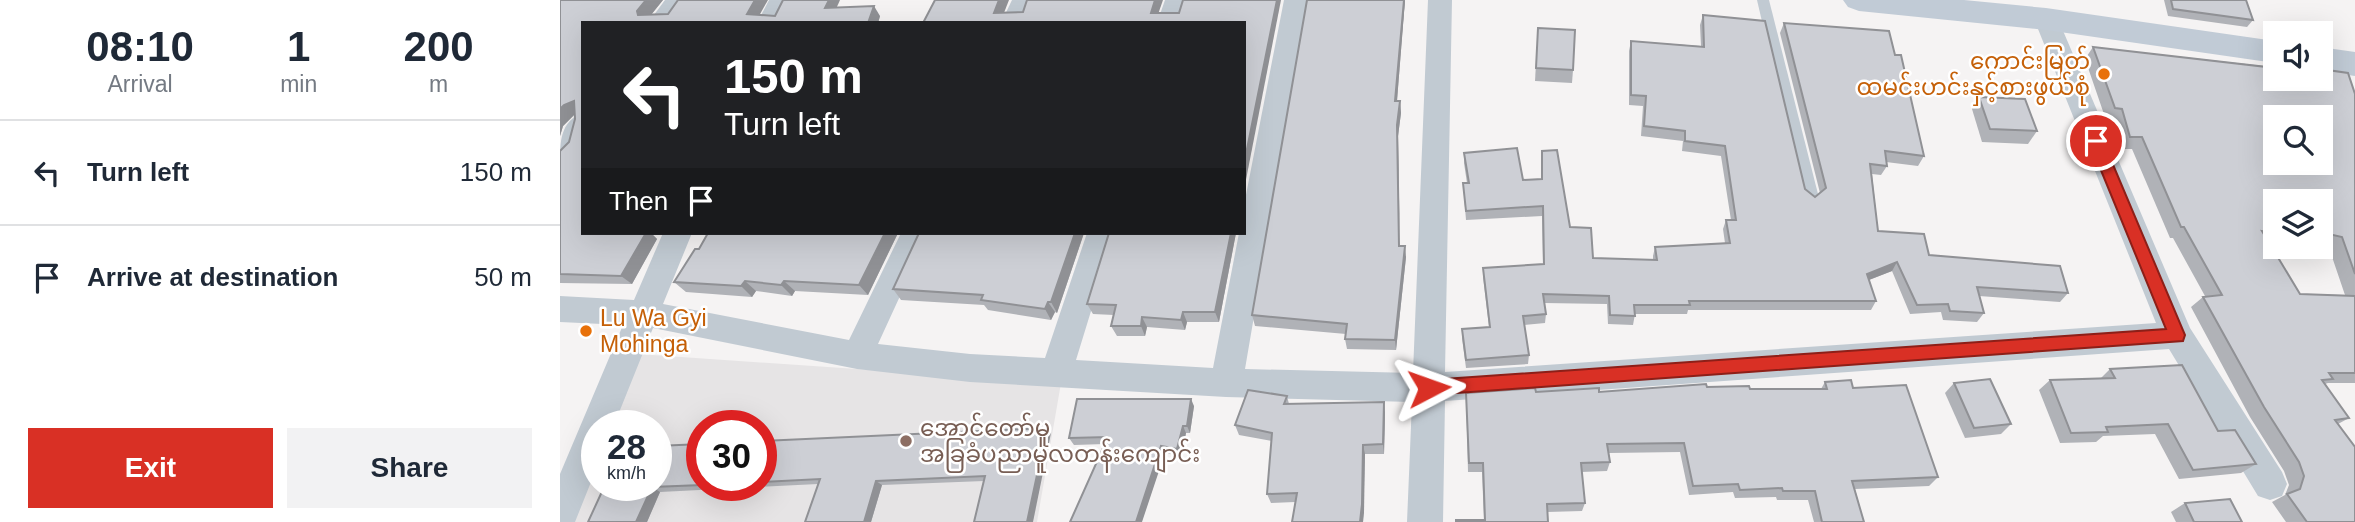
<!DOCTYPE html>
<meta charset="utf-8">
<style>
:root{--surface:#fff;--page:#f2f2f3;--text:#1f2937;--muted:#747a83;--line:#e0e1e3;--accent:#d93025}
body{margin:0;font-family:Arial,"Noto Sans Myanmar",sans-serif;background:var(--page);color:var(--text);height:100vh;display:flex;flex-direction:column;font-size:26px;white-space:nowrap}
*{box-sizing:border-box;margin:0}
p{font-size:23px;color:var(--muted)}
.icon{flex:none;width:38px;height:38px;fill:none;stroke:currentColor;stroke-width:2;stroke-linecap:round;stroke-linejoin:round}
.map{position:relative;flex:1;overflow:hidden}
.side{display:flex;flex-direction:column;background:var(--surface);width:560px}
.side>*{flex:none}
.top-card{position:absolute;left:21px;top:21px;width:665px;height:214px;border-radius:0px;box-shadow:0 7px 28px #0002;background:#202124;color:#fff;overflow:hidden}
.buttons{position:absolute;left:1703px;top:21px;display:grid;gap:14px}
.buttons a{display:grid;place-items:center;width:70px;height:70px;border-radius:0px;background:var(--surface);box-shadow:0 7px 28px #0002;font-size:35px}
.speed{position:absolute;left:21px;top:410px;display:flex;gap:14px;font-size:35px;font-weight:700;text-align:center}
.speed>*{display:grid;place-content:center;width:91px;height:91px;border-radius:50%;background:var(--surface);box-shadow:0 7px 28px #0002;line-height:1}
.speed small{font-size:18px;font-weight:400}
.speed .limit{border:10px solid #d22;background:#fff;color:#111}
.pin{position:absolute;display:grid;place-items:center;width:60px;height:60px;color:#fff;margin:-30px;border:4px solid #fff;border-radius:50%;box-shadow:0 2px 7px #0007}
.me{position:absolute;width:77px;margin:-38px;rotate:86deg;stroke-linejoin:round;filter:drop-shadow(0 0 5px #0008)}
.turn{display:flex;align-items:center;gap:24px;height:147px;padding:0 28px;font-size:32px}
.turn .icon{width:91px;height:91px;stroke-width:2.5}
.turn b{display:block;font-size:49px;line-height:60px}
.then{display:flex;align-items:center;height:66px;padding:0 28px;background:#0003;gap:14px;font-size:26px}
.eta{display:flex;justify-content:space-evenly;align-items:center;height:119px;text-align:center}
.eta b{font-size:42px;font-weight:800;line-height:49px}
.primary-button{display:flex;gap:14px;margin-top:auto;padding:14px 28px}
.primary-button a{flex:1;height:80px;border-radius:0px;background:var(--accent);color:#fff;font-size:28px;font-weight:800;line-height:80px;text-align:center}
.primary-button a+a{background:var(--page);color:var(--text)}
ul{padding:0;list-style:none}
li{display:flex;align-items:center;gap:21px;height:105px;padding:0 28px;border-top:2px solid var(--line)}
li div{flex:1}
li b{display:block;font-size:26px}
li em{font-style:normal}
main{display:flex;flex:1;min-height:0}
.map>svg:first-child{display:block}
</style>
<main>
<section class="side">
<div class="eta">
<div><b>08:10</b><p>Arrival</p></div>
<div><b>1</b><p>min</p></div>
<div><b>200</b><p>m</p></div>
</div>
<ul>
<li><svg class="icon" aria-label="left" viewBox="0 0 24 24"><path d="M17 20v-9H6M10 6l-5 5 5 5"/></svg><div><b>Turn left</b></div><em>150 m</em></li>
<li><svg class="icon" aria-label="arrive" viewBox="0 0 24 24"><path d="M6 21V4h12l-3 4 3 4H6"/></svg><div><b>Arrive at destination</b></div><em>50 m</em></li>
</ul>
<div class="primary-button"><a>Exit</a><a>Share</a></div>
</section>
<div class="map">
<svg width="1795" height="522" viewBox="0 0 1795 522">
<rect width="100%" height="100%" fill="#f5f3f3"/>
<!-- education -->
<path fill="#e6e4e5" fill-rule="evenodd" d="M 78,354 L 501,383 L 477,522 L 11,522 L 37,457 L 37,485 L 96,485 L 96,425 L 49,425 ZM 142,425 L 201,425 L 201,485 L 142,485 Z"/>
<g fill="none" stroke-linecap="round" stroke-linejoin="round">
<!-- lane -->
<path fill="#c1cad2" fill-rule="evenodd" d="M 1197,0 L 1209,0 L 1259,198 L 1251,204 L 1243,198 Z"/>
<!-- street -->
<g fill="#c1cad2" fill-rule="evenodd">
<path d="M 105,0 L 130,0 L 114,23 L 88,23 Z"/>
<path d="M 209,0 L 233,0 L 222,23 L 197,23 Z"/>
<path d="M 452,0 L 476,0 L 466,23 L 441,23 Z"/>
<path d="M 605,0 L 629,0 L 621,23 L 597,23 Z"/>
<path d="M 724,0 L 748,0 L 685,369 L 853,373 L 868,0 L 892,0 L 885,372 L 1596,323 L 1474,19 L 1477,13 L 1486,11 L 1495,13 L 1498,19 L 1630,328 L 1722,472 L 1727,484 L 1722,496 L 1710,500 L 1698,496 L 1609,349 L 885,401 L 883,522 L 847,522 L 852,402 L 666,397 L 410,382 L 297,369 L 93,328 L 54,425 L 37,425 L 37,467 L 15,522 L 0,522 L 0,474 L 63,325 L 0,322 L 0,296 L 74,300 L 103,233 L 132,233 L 103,304 L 289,340 L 341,233 L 369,233 L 318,344 L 410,354 L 485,358 L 527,233 L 555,233 L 516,360 L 653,368 L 679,233 L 684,233 L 684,205 Z"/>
<path d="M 23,113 C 23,135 24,156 0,163 C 0,142 0,121 23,113 Z"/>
</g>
<!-- secondary -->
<g fill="#c1cbd6" fill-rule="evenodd">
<path d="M 1283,0 L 1404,0 L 1486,8 L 1715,41 L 1715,63 L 1486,30 L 1299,11 L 1288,7 Z"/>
<path d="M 1760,47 L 1795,52 L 1795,76 L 1760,71 Z"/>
</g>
</g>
<!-- wall -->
<g fill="#b0b2b7" fill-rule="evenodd">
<path d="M 0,0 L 103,0 L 91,15 L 199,14 L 215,16 L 276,7 L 320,16 L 318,23 L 23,23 L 93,235 L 97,239 L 72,284 L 0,283 L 0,151 L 9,142 L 15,119 L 15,114 L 3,126 L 0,136 Z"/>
<path d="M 747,0 L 845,0 L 837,101 L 840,101 L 841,113 L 838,136 L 839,246 L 846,257 L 836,350 L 787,349 L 785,339 L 786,334 L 695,326 L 692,315 Z"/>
<path d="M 1604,0 L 1686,0 L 1693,20 L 1687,27 L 1608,16 Z"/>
<path d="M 1143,15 L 1245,189 L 1255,197 L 1260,193 L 1220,33 L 1224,23 L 1364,156 L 1358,166 L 1326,162 L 1327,166 L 1321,175 L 1312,174 L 1318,231 L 1369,255 L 1508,293 L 1500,302 L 1419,296 L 1424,313 L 1417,322 L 1383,320 L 1381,312 L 1350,314 L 1332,271 L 1309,280 L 1316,301 L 1311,310 L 1128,310 L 1127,314 L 1075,314 L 1073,325 L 1048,324 L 1047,304 L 984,303 L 986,314 L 985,323 L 964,325 L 969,355 L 968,364 L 906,368 L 902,338 L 902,329 L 929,327 L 923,277 L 923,268 L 983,264 L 982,216 L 906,220 L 903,183 L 907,183 L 904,163 L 904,153 L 963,180 L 981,179 L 982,151 L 1010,227 L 1033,258 L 1093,260 L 1093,256 L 1095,247 L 1165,243 L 1163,229 L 1166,220 L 1171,220 L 1161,156 L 1122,151 L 1123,141 L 1081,136 L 1083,106 L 1069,105 L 1069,51 L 1071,41 L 1141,46 L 1140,25 Z"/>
<path d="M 978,28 L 1013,70 L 1012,83 L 975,81 Z"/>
<path d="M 1533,47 L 1713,67 L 1715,65 L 1715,79 L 1795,94 L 1795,383 L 1768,383 L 1765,384 L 1789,418 L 1778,424 L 1795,522 L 1726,522 L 1712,502 L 1725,495 L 1729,485 L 1724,471 L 1690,417 L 1631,307 L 1643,297 L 1645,296 L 1613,238 L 1610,238 L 1572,149 L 1561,149 L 1553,121 L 1546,120 L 1525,59 ZM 1715,201 L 1760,201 L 1760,246 L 1769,248 L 1785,295 L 1740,294 L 1711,245 L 1715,246 Z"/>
<path d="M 1419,97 L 1477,131 L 1468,144 L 1422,142 L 1412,109 Z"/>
<path d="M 338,233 L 308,295 L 235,291 L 232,296 L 196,291 L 192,297 L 126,292 L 114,282 L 139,249 Z"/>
<path d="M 359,233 L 524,233 L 497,313 L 495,312 L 491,320 L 428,310 L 424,305 L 341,300 L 333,289 Z"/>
<path d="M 676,233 L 659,322 L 627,322 L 625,330 L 587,327 L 585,336 L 557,336 L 551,326 L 554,315 L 533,314 L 527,304 Z"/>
<path d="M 1550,369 L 1658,431 L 1696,464 L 1681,473 L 1619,479 L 1595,434 L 1543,436 L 1536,442 L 1500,443 L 1479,390 L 1490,380 L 1540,379 Z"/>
<path d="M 1265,382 L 1293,388 L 1378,477 L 1369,486 L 1295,489 L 1304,522 L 1254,522 L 1248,500 L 1217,500 L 1216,497 L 1175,498 L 1173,492 L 1129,495 L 1120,452 L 1049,453 L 1050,462 L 1047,471 L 1021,472 L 1025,503 L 1022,511 L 987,512 L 924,520 L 922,472 L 908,472 L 906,393 L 1039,392 L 1147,387 L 1190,389 L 1261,389 Z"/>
<path d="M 1394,383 L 1451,424 L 1441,434 L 1405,438 L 1385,393 Z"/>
<path d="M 727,396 L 729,404 L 825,412 L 824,454 L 805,454 L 803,522 L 732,522 L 735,502 L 711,503 L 707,494 L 712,441 L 679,435 L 675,425 Z"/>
<path d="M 634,406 L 630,433 L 626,433 L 621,456 L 605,453 L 545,444 L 514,445 L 509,438 Z"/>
<path d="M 491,433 L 424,481 L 322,485 L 311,522 L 245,522 L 258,484 L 100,492 L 87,522 L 28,522 L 45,485 L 201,485 L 201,441 Z"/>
<path d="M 1625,503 L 1682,522 L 1616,522 L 1611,512 Z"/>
</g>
<!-- shaded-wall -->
<g fill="#909195">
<path d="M 86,0 L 103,0 L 86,21 L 78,15 L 77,11 Z"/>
<path d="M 195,0 L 208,0 L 195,23 L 187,14 Z"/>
<path d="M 269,0 L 280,0 L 272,18 L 265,8 Z"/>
<path d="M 439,0 L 449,0 L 440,23 L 434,13 Z"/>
<path d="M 595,0 L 603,0 L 595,23 L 591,13 Z"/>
<path d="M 717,0 L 721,0 L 684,190 L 684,164 Z"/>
<path d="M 844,0 L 845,0 L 836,113 L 835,101 Z"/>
<path d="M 314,6 L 320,16 L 318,23 L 308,23 Z"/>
<path d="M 14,101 L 23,111 L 14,115 L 3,126 L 0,136 L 0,109 L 4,105 Z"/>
<path d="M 840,101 L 841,113 L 838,136 L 840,257 L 837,125 Z"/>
<path d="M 84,233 L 95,233 L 93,235 L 97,239 L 72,284 L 61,276 Z"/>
<path d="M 325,233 L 338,233 L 308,295 L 299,285 Z"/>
<path d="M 515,233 L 524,233 L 497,313 L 491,302 Z"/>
<path d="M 671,233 L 676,233 L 659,322 L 655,312 Z"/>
<path d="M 845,246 L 846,257 L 836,350 L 835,340 Z"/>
<path d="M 1337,262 L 1332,271 L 1301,283 L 1307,274 Z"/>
<path d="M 185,281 L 196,291 L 192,297 L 181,286 Z"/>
<path d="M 224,281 L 235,291 L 232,296 L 221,285 Z"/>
<path d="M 488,302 L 495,312 L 491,320 L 485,309 Z"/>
<path d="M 623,312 L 627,322 L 625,330 L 621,320 Z"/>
<path d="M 582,317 L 587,327 L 585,336 L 581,326 Z"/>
<path d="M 631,399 L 634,406 L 630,433 L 627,426 Z"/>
<path d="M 824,402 L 825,412 L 824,454 L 823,444 Z"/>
<path d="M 623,426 L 626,433 L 621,456 L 617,449 Z"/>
<path d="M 487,428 L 491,433 L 473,522 L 467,522 Z"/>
<path d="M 803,445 L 805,454 L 804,513 L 803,522 L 800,522 Z"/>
<path d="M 601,446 L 605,453 L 582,522 L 576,522 Z"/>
<path d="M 316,481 L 322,485 L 311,522 L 304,522 Z"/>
<path d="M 92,487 L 100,492 L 87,522 L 76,522 Z"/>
</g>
<!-- building -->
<g fill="#cdcfd5" stroke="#909195" stroke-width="2" fill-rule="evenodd">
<path d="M 0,0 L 86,0 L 77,11 L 78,15 L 108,14 L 118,0 L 195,0 L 187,14 L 215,16 L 223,0 L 269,0 L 265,8 L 314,6 L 308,23 L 23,23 L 23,233 L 86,233 L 61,276 L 0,274 L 0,151 L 9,142 L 15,119 L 14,101 L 4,105 L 0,109 Z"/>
<path d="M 375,0 L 439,0 L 434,13 L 463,12 L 467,0 L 595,0 L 591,13 L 619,13 L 623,0 L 717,0 L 684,164 L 684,23 L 363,23 Z"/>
<path d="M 747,0 L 844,0 L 835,101 L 840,101 L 837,125 L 839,246 L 845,246 L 835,340 L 785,339 L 787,324 L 692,315 Z"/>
<path d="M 1611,0 L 1686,0 L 1693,20 L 1613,9 Z"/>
<path d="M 1143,15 L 1205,21 L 1245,189 L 1255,197 L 1266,188 L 1224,23 L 1329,31 L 1335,55 L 1341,55 L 1364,156 L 1325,151 L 1327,166 L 1310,164 L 1318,231 L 1364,234 L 1369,255 L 1500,266 L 1508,293 L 1417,287 L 1424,313 L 1390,311 L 1388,304 L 1357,305 L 1337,262 L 1307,274 L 1316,301 L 1129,301 L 1130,305 L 1074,305 L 1075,316 L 1050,315 L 1049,296 L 983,294 L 986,314 L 963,316 L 969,355 L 906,360 L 902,329 L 930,327 L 923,268 L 984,264 L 983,206 L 906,211 L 903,183 L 909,183 L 904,153 L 957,148 L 963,180 L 982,179 L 982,151 L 997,150 L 1010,227 L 1031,228 L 1033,258 L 1097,260 L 1095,247 L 1170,243 L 1166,220 L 1176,220 L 1165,146 L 1125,141 L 1125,131 L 1084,126 L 1086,96 L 1071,95 L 1071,41 L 1144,47 Z"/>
<path d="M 978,28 L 1015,30 L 1013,70 L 976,68 Z"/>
<path d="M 1533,47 L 1715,68 L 1715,79 L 1760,79 L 1760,69 L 1788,73 L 1795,94 L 1795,274 L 1782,237 L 1760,232 L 1760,201 L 1715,201 L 1715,233 L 1702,231 L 1740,294 L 1795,296 L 1795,373 L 1769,373 L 1773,379 L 1762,380 L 1789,418 L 1775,420 L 1795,447 L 1795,522 L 1747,522 L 1727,494 L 1740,489 L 1744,476 L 1739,462 L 1704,407 L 1643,297 L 1662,295 L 1624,227 L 1621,227 L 1582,137 L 1570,137 L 1562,109 L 1555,108 ZM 1715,117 L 1760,117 L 1760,163 L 1715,163 Z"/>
<path d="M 1419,97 L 1465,99 L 1477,131 L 1430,129 Z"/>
<path d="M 148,233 L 325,233 L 299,285 L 224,281 L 221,285 L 185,281 L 181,286 L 114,282 L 135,249 L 139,249 Z"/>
<path d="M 359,233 L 515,233 L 491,302 L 488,302 L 485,309 L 421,300 L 423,295 L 333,289 Z"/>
<path d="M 549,233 L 671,233 L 655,312 L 623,312 L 621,320 L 582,317 L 581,326 L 551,326 L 556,305 L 527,304 Z"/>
<path d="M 1622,365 L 1658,431 L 1675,430 L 1696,464 L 1633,470 L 1608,424 L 1546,427 L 1548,432 L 1511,433 L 1490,380 L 1555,378 L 1550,369 Z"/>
<path d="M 1430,379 L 1451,424 L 1414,428 L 1394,383 Z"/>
<path d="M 1291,380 L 1293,388 L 1346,385 L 1378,477 L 1292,481 L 1304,522 L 1262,522 L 1255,491 L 1223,491 L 1222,488 L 1180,490 L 1178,484 L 1133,486 L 1124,443 L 1047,444 L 1050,462 L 1021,463 L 1025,503 L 987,504 L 988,522 L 896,522 L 896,520 L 925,520 L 923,463 L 909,463 L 906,393 L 975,388 L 976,392 L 1039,388 L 1039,392 L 1146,384 L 1147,387 L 1189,386 L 1190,389 L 1267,389 L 1265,382 Z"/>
<path d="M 688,390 L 727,396 L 724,404 L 824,402 L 823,444 L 803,445 L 802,504 L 800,522 L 732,522 L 737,493 L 707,494 L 712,433 L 675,425 Z"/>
<path d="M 517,399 L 631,399 L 627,426 L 623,426 L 617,449 L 601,446 L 576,522 L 510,522 L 548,437 L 509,438 Z"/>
<path d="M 487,428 L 467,522 L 414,522 L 425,476 L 316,481 L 304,522 L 245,522 L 260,479 L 201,482 L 201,441 Z"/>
<path d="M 142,444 L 142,485 L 92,487 L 76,522 L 28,522 L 45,485 L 96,485 L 96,446 Z"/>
<path d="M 1670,499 L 1682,522 L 1634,522 L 1625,503 Z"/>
</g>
<!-- route -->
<path fill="#d93025" stroke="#8d1f18" stroke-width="2" d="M 1536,136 L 1543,141 L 1625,335 L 1623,341 L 869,395 L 862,393 L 860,388 L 862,382 L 869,380 L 1606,329 L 1529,141 Z"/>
<!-- markers -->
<g fill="#e8710a" stroke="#fff" stroke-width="2.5">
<circle cx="1544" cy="74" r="7"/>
<circle cx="26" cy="331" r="7"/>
</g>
<circle fill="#8d6e63" stroke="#fff" stroke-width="2.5" cx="346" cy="441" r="7"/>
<g text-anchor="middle" stroke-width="5" stroke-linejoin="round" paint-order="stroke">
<!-- food labels -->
<g font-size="23" fill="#c56008" stroke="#fff" text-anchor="end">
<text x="1530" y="69">ကောင်းမြတ်<tspan x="1530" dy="26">ထမင်းဟင်းနှင့်စားဖွယ်စုံ</tspan></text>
<text x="40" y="326" text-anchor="start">Lu Wa Gyi<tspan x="40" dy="26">Mohinga</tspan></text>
</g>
<!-- education labels -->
<g font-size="23" fill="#785e54" stroke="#fff" text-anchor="start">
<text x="360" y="436">အောင်တော်မူ<tspan x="360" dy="26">အခြခံပညာမူလတန်းကျောင်း</tspan></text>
</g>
</g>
</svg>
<div class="buttons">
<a><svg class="icon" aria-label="sound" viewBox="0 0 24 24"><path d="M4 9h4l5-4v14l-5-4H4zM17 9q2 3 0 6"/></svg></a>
<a><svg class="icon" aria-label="search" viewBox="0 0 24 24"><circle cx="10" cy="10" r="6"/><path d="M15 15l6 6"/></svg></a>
<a><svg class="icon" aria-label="layers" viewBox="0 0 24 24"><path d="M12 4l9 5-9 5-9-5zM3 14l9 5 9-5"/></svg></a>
</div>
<div class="speed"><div>28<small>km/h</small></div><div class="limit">30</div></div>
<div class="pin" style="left:1536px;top:141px;background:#d93025"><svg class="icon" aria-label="arrive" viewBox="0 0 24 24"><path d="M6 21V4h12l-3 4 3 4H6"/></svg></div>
<svg class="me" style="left:869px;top:388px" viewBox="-20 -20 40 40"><path d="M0-17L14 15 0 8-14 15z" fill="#d93025" stroke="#fff" stroke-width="4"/></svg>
<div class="top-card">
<div class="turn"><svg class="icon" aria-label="left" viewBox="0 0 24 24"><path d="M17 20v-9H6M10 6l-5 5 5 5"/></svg><div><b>150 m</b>Turn left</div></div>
<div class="then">Then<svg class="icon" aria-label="arrive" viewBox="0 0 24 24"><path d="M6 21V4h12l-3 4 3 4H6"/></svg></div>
</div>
</div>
</main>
